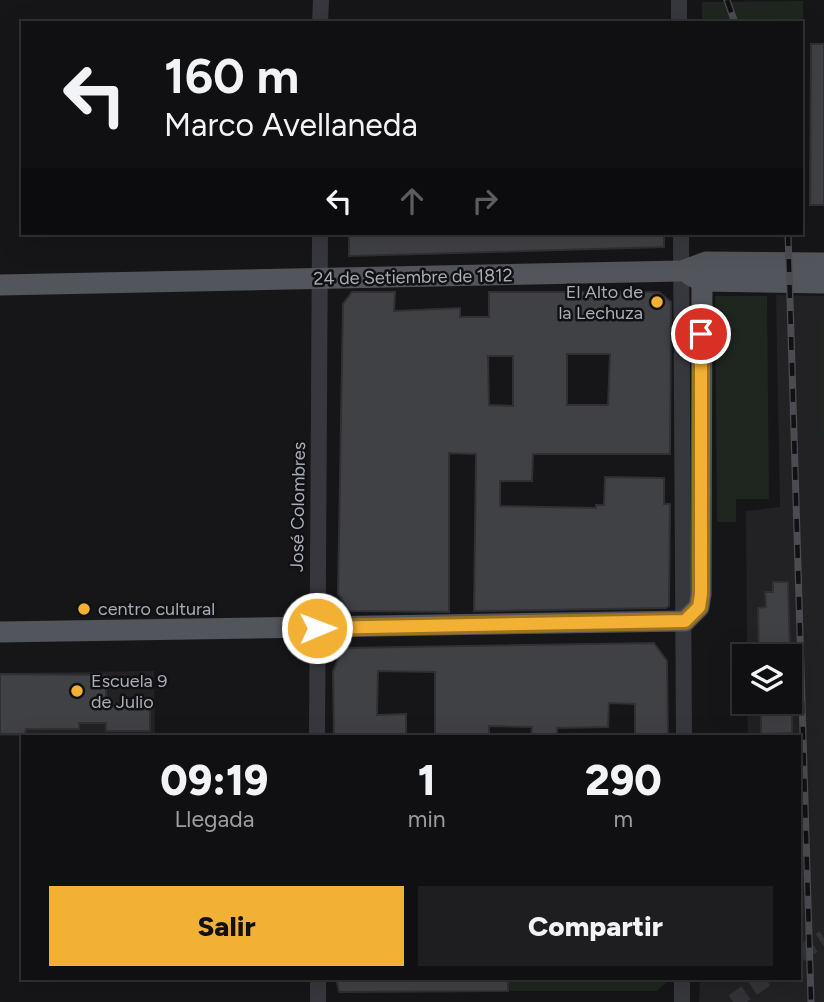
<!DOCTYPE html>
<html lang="es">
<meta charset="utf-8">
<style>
:root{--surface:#101012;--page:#1e1e20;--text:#f1f3f6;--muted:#9c9d9f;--line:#303032;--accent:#f2b134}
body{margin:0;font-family:Figtree,sans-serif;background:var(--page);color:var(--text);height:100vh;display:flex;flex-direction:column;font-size:26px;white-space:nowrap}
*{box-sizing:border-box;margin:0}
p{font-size:23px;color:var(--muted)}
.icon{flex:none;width:38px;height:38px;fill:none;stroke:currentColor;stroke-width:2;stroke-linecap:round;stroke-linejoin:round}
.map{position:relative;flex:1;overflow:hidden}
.side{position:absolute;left:21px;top:735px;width:780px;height:245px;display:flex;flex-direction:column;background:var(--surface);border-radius:0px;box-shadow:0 7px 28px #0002,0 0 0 2px var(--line)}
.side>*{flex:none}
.banner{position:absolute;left:21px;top:21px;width:782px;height:214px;border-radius:0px;box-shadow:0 7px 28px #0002,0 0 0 2px var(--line);background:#101012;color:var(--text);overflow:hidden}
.controls{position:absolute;left:732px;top:644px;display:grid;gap:14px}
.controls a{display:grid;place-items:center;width:70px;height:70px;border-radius:0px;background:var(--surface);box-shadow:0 7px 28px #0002,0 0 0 2px var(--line);font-size:35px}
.pin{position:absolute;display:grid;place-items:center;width:60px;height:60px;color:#fff;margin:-30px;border:4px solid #fff;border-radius:50%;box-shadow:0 2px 7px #0007}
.me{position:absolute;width:77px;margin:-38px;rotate:89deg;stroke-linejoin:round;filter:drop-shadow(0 0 5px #0008)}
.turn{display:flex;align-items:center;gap:24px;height:147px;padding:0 28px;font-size:32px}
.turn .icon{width:91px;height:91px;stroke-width:2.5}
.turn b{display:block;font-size:49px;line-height:60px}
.lanes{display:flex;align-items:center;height:66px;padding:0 28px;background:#0003;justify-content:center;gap:35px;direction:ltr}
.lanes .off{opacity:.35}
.eta{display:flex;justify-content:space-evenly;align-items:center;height:119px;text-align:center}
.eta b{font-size:42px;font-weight:800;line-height:49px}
.primary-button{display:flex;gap:14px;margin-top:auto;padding:14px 28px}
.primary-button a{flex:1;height:80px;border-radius:0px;background:var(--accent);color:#111;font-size:28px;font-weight:800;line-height:80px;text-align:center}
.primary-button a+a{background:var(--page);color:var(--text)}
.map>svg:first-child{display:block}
</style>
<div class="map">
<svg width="824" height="1002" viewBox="0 0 824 1002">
<rect width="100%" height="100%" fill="#161618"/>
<!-- built -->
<g fill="#222225">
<path d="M 776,295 L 824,296 L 824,1002 L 699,1002 L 700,978 L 800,978 L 800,737 L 748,737 L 747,702 L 789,702 L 789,656 L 747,656 L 746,511 L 780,507 Z"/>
<path d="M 154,671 L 155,737 L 0,736 L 0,673 Z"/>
</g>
<!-- green -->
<g fill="#1e261f">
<path d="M 803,1 L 805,195 L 802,195 L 802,23 L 702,23 L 702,2 Z"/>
<path d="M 715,296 L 767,296 L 769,499 L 736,499 L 736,522 L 717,522 Z"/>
<path d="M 819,318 L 824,318 L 824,443 L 820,422 Z"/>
<path d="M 508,978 L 669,978 L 669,980 L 657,991 L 508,991 Z"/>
</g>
<!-- building -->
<g fill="#404145" stroke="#303034" stroke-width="2" fill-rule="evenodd">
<path d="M 811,44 L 824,44 L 824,205 L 810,205 Z"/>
<path d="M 349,233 L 664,233 L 664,247 L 349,256 Z"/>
<path d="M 352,292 L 395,292 L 394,311 L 460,308 L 460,317 L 489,317 L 489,292 L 659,292 L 671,302 L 670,454 L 533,454 L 532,481 L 500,481 L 500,506 L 596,508 L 596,505 L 604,505 L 605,477 L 664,478 L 664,504 L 670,504 L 669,606 L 666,608 L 474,611 L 476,454 L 449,453 L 449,612 L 349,611 L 338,594 L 343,304 ZM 567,354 L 610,354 L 608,405 L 567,405 ZM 488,356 L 513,356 L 513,406 L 489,405 Z"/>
<path d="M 773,582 L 788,582 L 790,656 L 759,656 L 758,608 L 766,607 L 765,592 L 773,592 Z"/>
<path d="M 654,643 L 667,661 L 668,737 L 635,737 L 635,704 L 609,703 L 608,727 L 557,728 L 557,737 L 531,737 L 532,727 L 489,726 L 489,737 L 435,737 L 435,672 L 378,671 L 377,715 L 406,714 L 406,737 L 334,737 L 333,672 L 342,648 Z"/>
<path d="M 0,674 L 106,675 L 106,704 L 150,705 L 150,731 L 106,731 L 106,723 L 79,723 L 79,729 L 26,729 L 25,734 L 0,734 Z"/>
<path d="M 761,702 L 792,702 L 792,733 L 761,734 Z"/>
<path d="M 336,978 L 508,978 L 508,991 L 339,992 Z"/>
</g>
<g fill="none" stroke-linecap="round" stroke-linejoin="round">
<!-- minor-tunnel -->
<g stroke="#333438" stroke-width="16" stroke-dasharray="16 8" stroke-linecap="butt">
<path d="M 800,954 L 824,938"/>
<path d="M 733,1002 L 767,978"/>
</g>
<!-- minor -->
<g stroke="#37383d" stroke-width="16">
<path d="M 679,0 L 679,23"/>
<path d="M 320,23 L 321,0"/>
<path d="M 681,233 L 684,737"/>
<path d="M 317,737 L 320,233"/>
<path d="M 318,978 L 318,1002"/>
<path d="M 682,1002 L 682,978"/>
</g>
<!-- major -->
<g stroke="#53555c" stroke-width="21">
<path d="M 690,275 L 702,281 L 824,283"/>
<path d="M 0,285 L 682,271 L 706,262 L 824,263"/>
<path d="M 0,632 L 685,621 L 699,607 L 701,594 L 702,281"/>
</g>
<defs>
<g id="rail">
<path d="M 727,0 L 735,23"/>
<path d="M 788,233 L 811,1002"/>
</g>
</defs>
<!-- rail casing -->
<use href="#rail" stroke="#4a4c52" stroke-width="7"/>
<!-- rail -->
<use href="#rail" stroke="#111113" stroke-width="4.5" stroke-dasharray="13" stroke-linecap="butt"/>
</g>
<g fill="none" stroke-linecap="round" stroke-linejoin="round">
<defs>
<path id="route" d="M 317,628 L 685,621 L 699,607 L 701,594 L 701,334"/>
</defs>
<!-- route casing -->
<use href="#route" stroke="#9d7322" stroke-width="18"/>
<!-- route -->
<use href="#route" stroke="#f2b134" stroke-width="12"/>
</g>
<!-- markers -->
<g fill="#f2b134" stroke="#111113" stroke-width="2.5">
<circle cx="657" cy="302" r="7"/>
<circle cx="84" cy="609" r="7"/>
<circle cx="77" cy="691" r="7"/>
</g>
<g text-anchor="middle" stroke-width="5" stroke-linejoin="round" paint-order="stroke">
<!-- street labels -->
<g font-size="18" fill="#a8adb8" stroke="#111113">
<text transform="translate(413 277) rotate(-1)" y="6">24 de Setiembre de 1812</text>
<text transform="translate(298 507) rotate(-89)" y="6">José Colombres</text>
</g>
<!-- poi labels -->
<g font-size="18" fill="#a8adb8" stroke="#111113" text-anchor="start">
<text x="643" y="298" text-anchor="end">El Alto de<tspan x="643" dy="21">la Lechuza</tspan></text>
<text x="98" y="615">centro cultural</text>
<text x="91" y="687">Escuela 9<tspan x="91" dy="21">de Julio</tspan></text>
</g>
</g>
</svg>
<div class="controls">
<a><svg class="icon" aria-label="layers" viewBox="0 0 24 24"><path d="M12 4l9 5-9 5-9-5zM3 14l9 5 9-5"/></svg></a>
</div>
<div class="pin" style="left:701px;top:334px;background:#d93025"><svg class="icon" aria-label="arrive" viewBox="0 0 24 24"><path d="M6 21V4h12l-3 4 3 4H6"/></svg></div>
<svg class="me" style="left:317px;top:628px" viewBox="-20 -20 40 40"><circle r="17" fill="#f2b134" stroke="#fff" stroke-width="3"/><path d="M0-11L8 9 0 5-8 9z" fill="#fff"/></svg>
<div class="banner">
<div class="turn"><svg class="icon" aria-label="left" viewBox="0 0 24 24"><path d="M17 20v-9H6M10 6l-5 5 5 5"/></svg><div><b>160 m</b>Marco Avellaneda</div></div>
<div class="lanes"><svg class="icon" aria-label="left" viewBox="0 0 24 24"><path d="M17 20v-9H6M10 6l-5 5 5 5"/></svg><svg class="icon off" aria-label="ahead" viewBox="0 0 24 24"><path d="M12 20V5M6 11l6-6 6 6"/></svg><svg class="icon off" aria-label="right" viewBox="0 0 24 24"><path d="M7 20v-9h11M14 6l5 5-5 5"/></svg></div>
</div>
<section class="side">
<div class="eta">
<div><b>09:19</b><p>Llegada</p></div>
<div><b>1</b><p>min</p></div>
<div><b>290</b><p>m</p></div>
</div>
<div class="primary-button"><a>Salir</a><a>Compartir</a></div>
</section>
</div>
